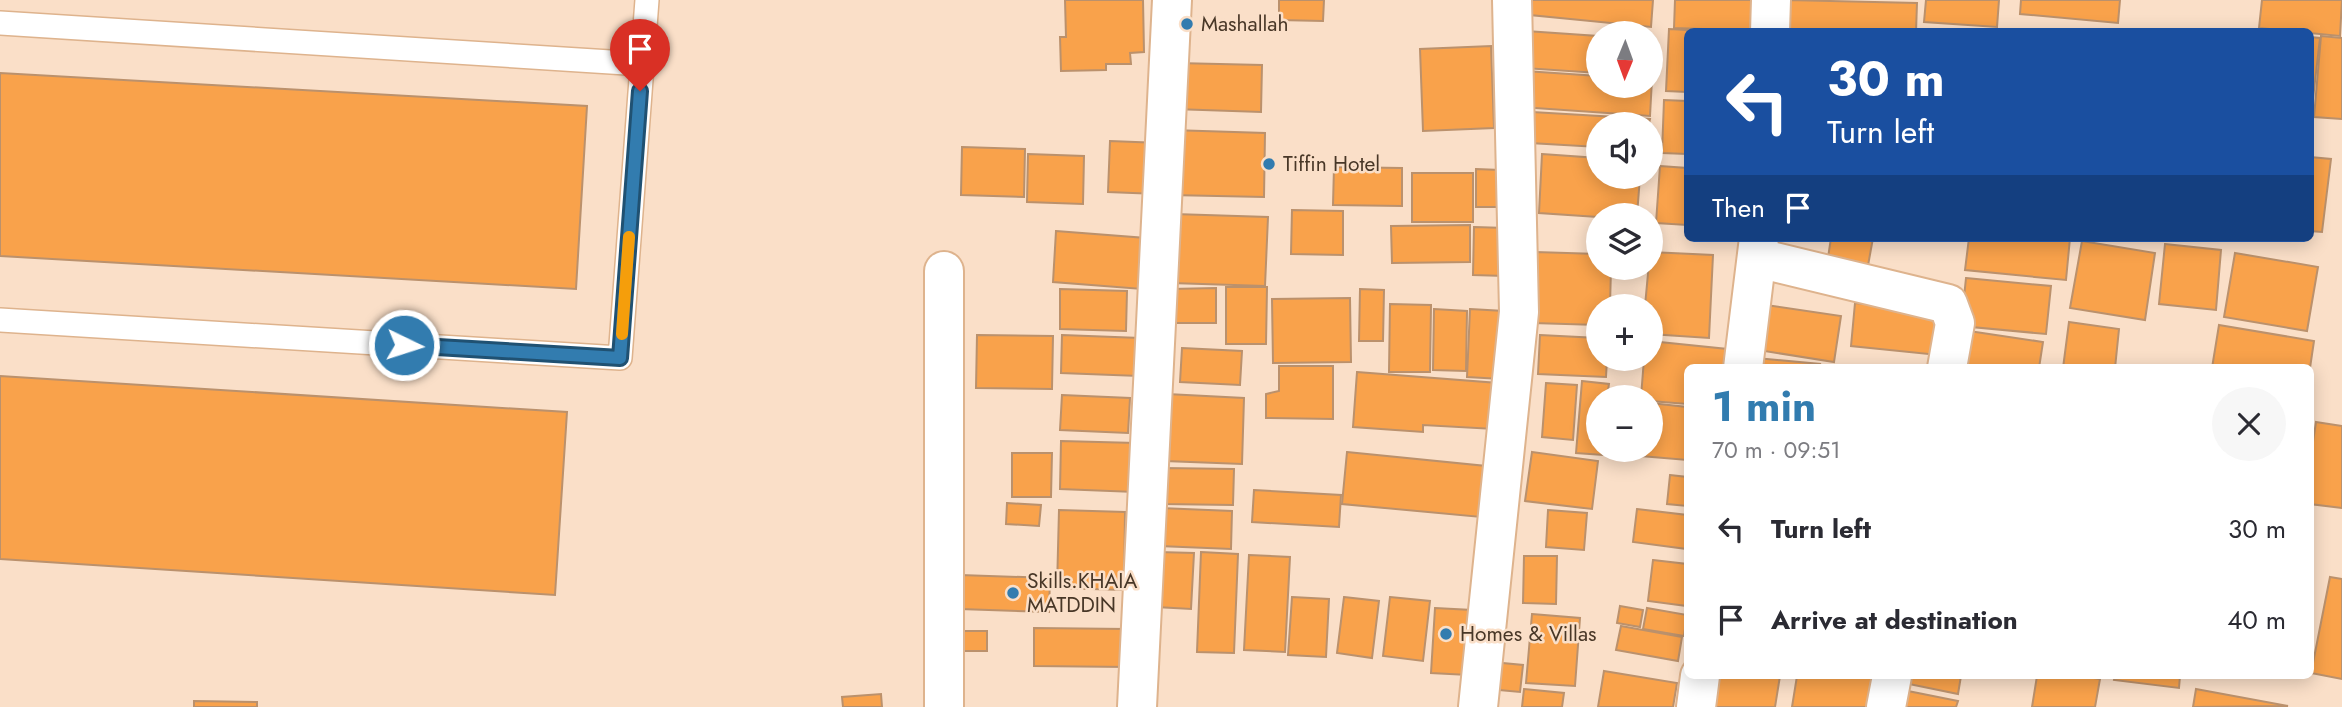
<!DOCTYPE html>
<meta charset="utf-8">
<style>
:root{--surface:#fff;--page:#f7f7f7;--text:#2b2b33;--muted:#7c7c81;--accent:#327caf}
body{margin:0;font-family:Jost,sans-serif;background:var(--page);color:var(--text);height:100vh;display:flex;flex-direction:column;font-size:26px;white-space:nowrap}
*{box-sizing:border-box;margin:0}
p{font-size:23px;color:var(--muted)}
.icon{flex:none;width:38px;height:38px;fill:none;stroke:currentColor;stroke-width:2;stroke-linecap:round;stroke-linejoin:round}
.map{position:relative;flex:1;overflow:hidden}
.panel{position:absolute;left:1684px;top:364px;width:630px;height:315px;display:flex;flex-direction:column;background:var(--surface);border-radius:10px;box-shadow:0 4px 18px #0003}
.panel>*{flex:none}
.guide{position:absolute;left:1684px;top:28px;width:630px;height:214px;border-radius:10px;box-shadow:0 4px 18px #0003;background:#1a4fa0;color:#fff;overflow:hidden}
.needle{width:46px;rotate:181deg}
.fabs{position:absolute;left:1586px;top:21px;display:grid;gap:14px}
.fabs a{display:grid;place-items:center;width:77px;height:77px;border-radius:50%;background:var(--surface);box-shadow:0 4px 18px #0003;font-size:35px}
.pin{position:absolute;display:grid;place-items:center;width:60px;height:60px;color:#fff;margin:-72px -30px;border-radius:50% 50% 50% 0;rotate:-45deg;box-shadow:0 0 7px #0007}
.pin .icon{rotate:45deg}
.me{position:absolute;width:77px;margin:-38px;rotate:94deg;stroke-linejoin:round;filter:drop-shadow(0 0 5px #0008)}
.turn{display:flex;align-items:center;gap:24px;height:147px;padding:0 28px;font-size:32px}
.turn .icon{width:91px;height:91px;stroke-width:2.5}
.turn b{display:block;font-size:49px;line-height:60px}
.then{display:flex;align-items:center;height:66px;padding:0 28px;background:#0003;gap:14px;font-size:26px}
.round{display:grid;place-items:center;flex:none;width:74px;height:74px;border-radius:37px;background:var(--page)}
.overview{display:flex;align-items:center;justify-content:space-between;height:119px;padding:0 28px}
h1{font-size:42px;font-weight:700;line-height:52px;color:var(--accent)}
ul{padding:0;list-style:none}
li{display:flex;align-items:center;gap:21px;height:91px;padding:0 28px}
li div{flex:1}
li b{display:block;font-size:26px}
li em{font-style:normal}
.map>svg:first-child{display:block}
</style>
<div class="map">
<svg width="2342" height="707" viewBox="0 0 2342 707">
<rect width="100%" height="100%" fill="#fadfc8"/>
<!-- building -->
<g fill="#f9a24b" stroke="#bb916c" stroke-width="2">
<path d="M 1065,0 L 1143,0 L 1144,52 L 1130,53 L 1131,64 L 1106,64 L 1106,70 L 1061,71 L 1060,37 L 1066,37 Z"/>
<path d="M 1279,0 L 1324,0 L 1323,21 L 1279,20 Z"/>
<path d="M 1531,0 L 1653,0 L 1651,27 L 1530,15 Z"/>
<path d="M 1675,0 L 1763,0 L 1761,31 L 1674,28 Z"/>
<path d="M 1787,0 L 1917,3 L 1916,32 L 1785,32 Z"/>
<path d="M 1926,0 L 1999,0 L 1997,27 L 1924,22 Z"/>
<path d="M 2021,0 L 2120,0 L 2118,23 L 2020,14 Z"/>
<path d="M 2262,0 L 2342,0 L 2340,36 L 2259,28 Z"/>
<path d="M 1669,29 L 1725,32 L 1687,32 L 1687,92 L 1666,91 Z"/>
<path d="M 1526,31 L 1598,36 L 1598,73 L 1523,68 Z"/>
<path d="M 2321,36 L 2342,38 L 2342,119 L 2314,117 Z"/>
<path d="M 2310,37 L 2320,38 L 2310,125 Z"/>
<path d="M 1491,46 L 1494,128 L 1423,131 L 1420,49 Z"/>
<path d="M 1176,63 L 1262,65 L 1261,112 L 1174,109 Z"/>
<path d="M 1525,71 L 1598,76 L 1598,86 L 1650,86 L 1652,79 L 1650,116 L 1522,107 Z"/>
<path d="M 0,73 L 587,106 L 576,289 L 0,256 Z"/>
<path d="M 1664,100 L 1687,101 L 1687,154 L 1662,153 Z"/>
<path d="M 1532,112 L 1650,119 L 1649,124 L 1598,124 L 1598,147 L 1530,143 Z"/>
<path d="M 1171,130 L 1265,133 L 1264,197 L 1170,195 Z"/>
<path d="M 1110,141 L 1160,143 L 1157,194 L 1108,192 Z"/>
<path d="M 962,147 L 1025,149 L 1024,197 L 961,195 Z"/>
<path d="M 1028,154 L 1084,156 L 1083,204 L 1027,202 Z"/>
<path d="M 1542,154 L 1598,158 L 1598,177 L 1640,177 L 1637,215 L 1598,217 L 1539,213 Z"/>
<path d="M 2310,157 L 2331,159 L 2322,232 L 2310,231 Z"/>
<path d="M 1660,166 L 1687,168 L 1687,225 L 1656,223 Z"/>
<path d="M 1334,167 L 1402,168 L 1402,206 L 1333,205 Z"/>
<path d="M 1476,169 L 1500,170 L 1500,207 L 1476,207 Z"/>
<rect x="1412" y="173" width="61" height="49"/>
<path d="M 1292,210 L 1343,211 L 1343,255 L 1291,254 Z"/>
<path d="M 1174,214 L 1268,217 L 1265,286 L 1171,283 Z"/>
<path d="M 1470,225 L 1470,262 L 1392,263 L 1391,226 Z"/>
<path d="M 1474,227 L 1506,228 L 1505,276 L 1473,275 Z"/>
<path d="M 1056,231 L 1146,238 L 1142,289 L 1053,282 Z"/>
<path d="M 1831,238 L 1873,238 L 1867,271 L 1827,264 Z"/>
<path d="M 1969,238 L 2070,238 L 2066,280 L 1965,270 Z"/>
<path d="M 2082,241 L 2155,253 L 2145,320 L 2070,308 Z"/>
<path d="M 2165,244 L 2221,250 L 2216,310 L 2159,304 Z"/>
<path d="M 1535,252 L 1598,254 L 1598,268 L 1611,268 L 1610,306 L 1598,306 L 1598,325 L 1533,323 Z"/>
<path d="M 1650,252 L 1713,255 L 1709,338 L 1650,334 L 1650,306 L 1645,306 Z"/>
<path d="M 2235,253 L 2318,267 L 2307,331 L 2224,317 Z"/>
<path d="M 1966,278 L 2051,286 L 2046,334 L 1961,326 Z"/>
<path d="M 1226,287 L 1267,287 L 1266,344 L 1226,344 Z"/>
<path d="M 1216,288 L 1216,323 L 1171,323 L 1171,289 Z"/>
<path d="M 1060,289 L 1127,291 L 1126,331 L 1060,329 Z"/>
<path d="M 1360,289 L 1384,290 L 1383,341 L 1359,341 Z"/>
<path d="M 1350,298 L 1351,362 L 1273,363 L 1272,299 Z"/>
<path d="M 1855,303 L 1943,312 L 1938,355 L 1851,346 Z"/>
<path d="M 1390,304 L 1431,305 L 1430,372 L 1389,372 Z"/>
<path d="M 1759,304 L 1841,316 L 1834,362 L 1752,349 Z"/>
<path d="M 1434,309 L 1467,311 L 1466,371 L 1433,370 Z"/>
<path d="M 1470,309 L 1504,311 L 1501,379 L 1467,377 Z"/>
<path d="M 2069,322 L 2119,329 L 2115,368 L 2063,368 Z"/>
<path d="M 2219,325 L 2314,341 L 2310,368 L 2212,368 Z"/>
<path d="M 1969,331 L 2043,342 L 2039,368 L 1963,368 Z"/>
<path d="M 977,335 L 1053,336 L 1052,389 L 976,388 Z"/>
<path d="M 1062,335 L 1140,338 L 1139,376 L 1061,373 Z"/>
<path d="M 1540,335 L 1598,338 L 1598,359 L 1607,359 L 1606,377 L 1538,374 Z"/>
<path d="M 1650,341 L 1737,350 L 1736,368 L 1687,368 L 1687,404 L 1650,401 L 1650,397 L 1641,397 L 1644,359 L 1650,359 Z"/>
<path d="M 1182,348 L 1242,351 L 1240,385 L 1180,382 Z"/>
<path d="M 1756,358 L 1820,364 L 1819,368 L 1755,368 Z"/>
<path d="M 1279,366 L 1333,366 L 1333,419 L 1266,418 L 1266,394 L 1279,391 Z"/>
<path d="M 1357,372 L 1498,383 L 1494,429 L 1423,425 L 1423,432 L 1353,427 Z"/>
<path d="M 0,376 L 567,412 L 555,595 L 0,559 Z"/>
<path d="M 1582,381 L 1609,384 L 1607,397 L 1598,397 L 1598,450 L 1603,450 L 1603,455 L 1576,453 Z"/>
<path d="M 1546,383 L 1577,385 L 1573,440 L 1542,437 Z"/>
<path d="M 1167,394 L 1244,398 L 1242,464 L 1165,461 Z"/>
<path d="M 1062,395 L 1130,398 L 1128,433 L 1060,430 Z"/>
<path d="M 1650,403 L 1687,407 L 1687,460 L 1629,455 L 1629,450 L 1650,450 Z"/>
<path d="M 2316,422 L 2342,426 L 2342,508 L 2310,504 L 2310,461 Z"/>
<path d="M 1061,441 L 1136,443 L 1135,492 L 1060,489 Z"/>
<path d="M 1347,452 L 1486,466 L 1481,517 L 1342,504 Z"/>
<path d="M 1532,452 L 1598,461 L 1592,509 L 1525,501 Z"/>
<path d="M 1012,453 L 1052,453 L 1051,497 L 1012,497 Z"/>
<path d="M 1163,468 L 1234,469 L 1233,505 L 1163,504 Z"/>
<path d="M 1670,475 L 1687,477 L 1687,506 L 1667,504 Z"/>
<path d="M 1254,490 L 1341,495 L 1339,527 L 1252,522 Z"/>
<path d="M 1007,503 L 1041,505 L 1039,526 L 1006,524 Z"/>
<path d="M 1160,508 L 1232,511 L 1231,549 L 1159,546 Z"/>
<path d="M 1637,509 L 1687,515 L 1687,549 L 1633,542 Z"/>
<path d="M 1059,510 L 1125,512 L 1124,590 L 1057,588 Z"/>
<path d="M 1548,510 L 1587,513 L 1584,550 L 1546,547 Z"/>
<path d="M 1158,552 L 1194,553 L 1191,609 L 1156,607 Z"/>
<path d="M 1201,552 L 1238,554 L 1234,653 L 1197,652 Z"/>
<path d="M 1249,555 L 1290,557 L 1285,652 L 1244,650 Z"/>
<path d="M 1524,556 L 1557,556 L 1556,604 L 1523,603 Z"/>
<path d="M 1653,560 L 1687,564 L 1687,606 L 1648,601 Z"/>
<path d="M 960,575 L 1050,578 L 1049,612 L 960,609 Z"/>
<path d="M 2330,577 L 2342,579 L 2342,679 L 2311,673 Z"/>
<path d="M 1292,597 L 1329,599 L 1326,657 L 1288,655 Z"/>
<path d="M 1344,597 L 1379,601 L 1372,658 L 1337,653 Z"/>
<path d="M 1390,597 L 1430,601 L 1423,661 L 1383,656 Z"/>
<path d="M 1620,606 L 1643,610 L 1640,627 L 1617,623 Z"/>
<path d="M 1435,608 L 1472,610 L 1468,675 L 1431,673 Z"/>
<path d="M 1647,608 L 1687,615 L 1684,636 L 1643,629 Z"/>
<path d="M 1532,614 L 1580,618 L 1575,686 L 1526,683 Z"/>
<path d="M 1621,626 L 1682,637 L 1678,661 L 1616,650 Z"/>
<path d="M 1034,628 L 1127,629 L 1127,667 L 1034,666 Z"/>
<rect x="963" y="631" width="24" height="20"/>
<path d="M 1492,662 L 1523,665 L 1520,692 L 1489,689 Z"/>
<path d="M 1604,671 L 1677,683 L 1673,707 L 1598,707 Z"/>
<path d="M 1705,676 L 1780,676 L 1775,707 L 1700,707 Z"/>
<path d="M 1797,676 L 1880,676 L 1876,707 L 1792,707 Z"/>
<path d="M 1911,676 L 1961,676 L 1958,694 L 1909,684 Z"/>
<path d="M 2037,676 L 2082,676 L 2100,679 L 2095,707 L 2032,707 Z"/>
<path d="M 2115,676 L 2180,676 L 2179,688 L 2114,680 Z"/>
<path d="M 1524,689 L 1564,693 L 1562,707 L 1522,707 Z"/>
<path d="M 2196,689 L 2288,706 L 2193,707 Z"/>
<path d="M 1908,691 L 1958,701 L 1956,707 L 1904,707 Z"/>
<path d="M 881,694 L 882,707 L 843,707 L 842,697 Z"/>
<path d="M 194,701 L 257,702 L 257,707 L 194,707 Z"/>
</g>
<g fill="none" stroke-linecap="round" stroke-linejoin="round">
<defs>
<g id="service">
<path d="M 0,23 L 642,64"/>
<path d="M 0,320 L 620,358 L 647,0"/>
</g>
<g id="minor">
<path d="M 1770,32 L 1771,0"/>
<path d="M 1758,258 L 1948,304 L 1955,323 L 1947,368"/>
<path d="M 1743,368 L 1759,238"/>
<path d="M 944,707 L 944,271"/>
<path d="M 1137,707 L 1172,0"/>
<path d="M 1478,707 L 1519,312 L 1512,0"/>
<path d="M 1696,707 L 1700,676"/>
<path d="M 1886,707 L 1892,676"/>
</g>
</defs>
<!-- service casing -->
<use href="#service" stroke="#deb38d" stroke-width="26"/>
<!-- minor casing -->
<use href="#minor" stroke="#deb38d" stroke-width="42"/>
<!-- service -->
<use href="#service" stroke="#fff" stroke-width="23"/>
<!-- minor -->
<use href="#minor" stroke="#fff" stroke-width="38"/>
</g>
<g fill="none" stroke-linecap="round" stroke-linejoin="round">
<defs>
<path id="route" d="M 404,345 L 620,358 L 640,91"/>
</defs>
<!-- route casing -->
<use href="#route" stroke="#205172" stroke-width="18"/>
<!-- route -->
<use href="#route" stroke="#327caf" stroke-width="12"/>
<!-- slow -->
<path stroke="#f59e0b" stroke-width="12" d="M 622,334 L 629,237"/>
</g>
<!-- markers -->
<g fill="#327caf" stroke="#fadfc8" stroke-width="2.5">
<circle cx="1187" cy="24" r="7"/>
<circle cx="1269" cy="164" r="7"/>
<circle cx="1013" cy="593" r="7"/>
<circle cx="1446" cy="634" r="7"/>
</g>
<g text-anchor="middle" stroke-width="5" stroke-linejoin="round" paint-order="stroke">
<!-- poi labels -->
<g font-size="21" fill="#483727" stroke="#fadfc8" text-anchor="start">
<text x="1201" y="31">Mashallah</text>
<text x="1283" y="171">Tiffin Hotel</text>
<text x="1027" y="588">Skills.KHAIA<tspan x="1027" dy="24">MATDDIN</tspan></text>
<text x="1460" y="641">Homes &amp; Villas</text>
</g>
</g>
</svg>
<div class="fabs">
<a><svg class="needle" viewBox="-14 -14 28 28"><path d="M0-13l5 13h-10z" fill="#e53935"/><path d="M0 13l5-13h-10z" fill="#7c7c81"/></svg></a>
<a><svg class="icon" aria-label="sound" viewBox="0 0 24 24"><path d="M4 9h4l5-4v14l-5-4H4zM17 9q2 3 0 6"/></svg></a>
<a><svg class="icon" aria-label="layers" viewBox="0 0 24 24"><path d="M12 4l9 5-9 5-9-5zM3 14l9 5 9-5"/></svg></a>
<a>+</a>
<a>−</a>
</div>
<div class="pin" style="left:640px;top:91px;background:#d93025"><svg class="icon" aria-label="arrive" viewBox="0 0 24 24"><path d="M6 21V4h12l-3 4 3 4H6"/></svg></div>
<svg class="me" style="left:404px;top:345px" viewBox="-20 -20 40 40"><circle r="17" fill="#327caf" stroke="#fff" stroke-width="3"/><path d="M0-11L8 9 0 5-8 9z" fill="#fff"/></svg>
<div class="guide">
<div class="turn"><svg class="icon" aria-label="left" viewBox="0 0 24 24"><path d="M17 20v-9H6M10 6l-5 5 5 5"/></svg><div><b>30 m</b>Turn left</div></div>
<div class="then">Then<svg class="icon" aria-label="arrive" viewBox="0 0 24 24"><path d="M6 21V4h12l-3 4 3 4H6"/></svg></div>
</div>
<section class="panel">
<div class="overview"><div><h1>1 min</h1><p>70 m · 09:51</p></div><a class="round"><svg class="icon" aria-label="close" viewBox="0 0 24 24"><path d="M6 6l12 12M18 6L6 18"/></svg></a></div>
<ul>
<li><svg class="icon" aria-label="left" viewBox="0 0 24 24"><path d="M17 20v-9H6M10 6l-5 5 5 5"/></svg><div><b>Turn left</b></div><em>30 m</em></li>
<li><svg class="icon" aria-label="arrive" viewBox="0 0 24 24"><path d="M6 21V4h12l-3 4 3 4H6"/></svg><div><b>Arrive at destination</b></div><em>40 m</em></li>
</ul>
</section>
</div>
